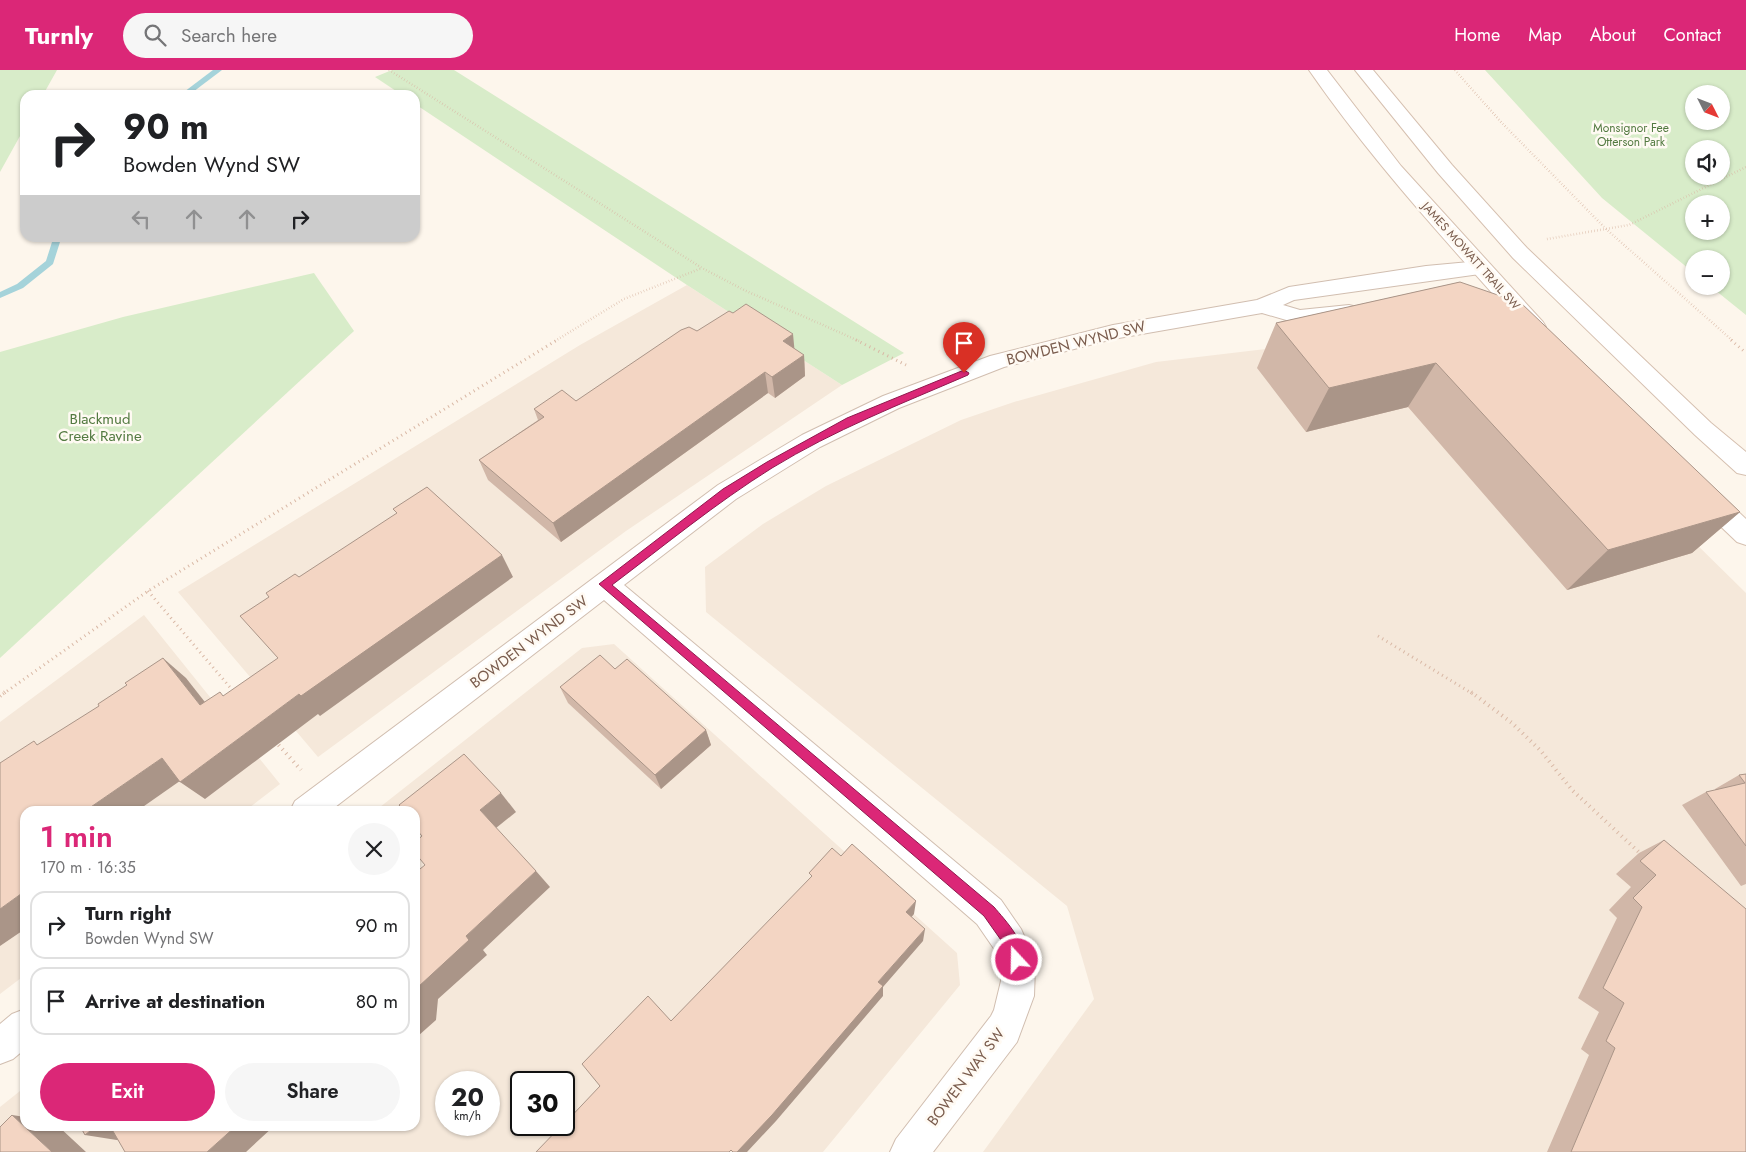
<!DOCTYPE html>
<meta charset="utf-8">
<style>
:root{--surface:#fff;--page:#f6f6f6;--text:#202124;--muted:#757577;--line:#e0e0e0;--accent:#db2777}
body{margin:0;font-family:Jost,sans-serif;background:var(--page);color:var(--text);height:100vh;display:flex;flex-direction:column;font-size:19px;white-space:nowrap}
*{box-sizing:border-box;margin:0}
p{font-size:16px;color:var(--muted)}
.icon{flex:none;width:28px;height:28px;fill:none;stroke:currentColor;stroke-width:2;stroke-linecap:round;stroke-linejoin:round}
.map{position:relative;flex:1;overflow:hidden}
.side{position:absolute;left:20px;top:736px;width:400px;height:325px;display:flex;flex-direction:column;background:var(--surface);border-radius:15px;box-shadow:0 1px 4px #0004}
.side>*{flex:none}
.hud{position:absolute;left:20px;top:20px;width:400px;height:152px;border-radius:15px;box-shadow:0 1px 4px #0004;background:#fff;color:var(--text);overflow:hidden}
.needle{width:32px;rotate:132deg}
.tools{position:absolute;left:1685px;top:15px;display:grid;gap:10px}
.tools a{display:grid;place-items:center;width:45px;height:45px;border-radius:50%;background:var(--surface);box-shadow:0 1px 4px #0004;font-size:25px}
.speed{position:absolute;left:435px;top:1001px;display:flex;gap:10px;font-size:25px;font-weight:700;text-align:center}
.speed>*{display:grid;place-content:center;width:65px;height:65px;border-radius:50%;background:var(--surface);box-shadow:0 1px 4px #0004;line-height:1}
.speed small{font-size:12px;font-weight:400}
.speed .limit{border:2px solid #111;border-radius:8px;background:#fff;color:#111}
.pin{position:absolute;display:grid;place-items:center;width:42px;height:42px;color:#fff;margin:-51px -21px;border-radius:50% 50% 50% 0;rotate:-45deg;box-shadow:0 0 5px #0007}
.pin .icon{rotate:45deg}
.me{position:absolute;width:55px;margin:-28px;rotate:339deg;stroke-linejoin:round;filter:drop-shadow(0 0 4px #0008)}
.turn{display:flex;align-items:center;gap:18px;height:105px;padding:0 20px;font-size:22px}
.turn .icon{width:65px;height:65px;stroke-width:2.5}
.turn b{display:block;font-size:35px;line-height:42px}
.lanes{display:flex;align-items:center;height:48px;padding:0 20px;background:#0003;justify-content:center;gap:25px;direction:ltr}
.lanes .off{opacity:.35}
.round{display:grid;place-items:center;flex:none;width:52px;height:52px;border-radius:26px;background:var(--page)}
.headline{display:flex;align-items:center;justify-content:space-between;height:85px;padding:0 20px}
h1{font-size:30px;font-weight:600;line-height:38px;color:var(--accent)}
.cta{display:flex;gap:10px;margin-top:auto;padding:10px 20px}
.cta a{flex:1;height:58px;border-radius:30px;background:var(--accent);color:#fff;font-size:20px;font-weight:600;line-height:58px;text-align:center}
.cta a+a{background:var(--page);color:var(--text)}
ul{padding:0;list-style:none}
li{display:flex;align-items:center;gap:15px;height:68px;margin:0 10px 8px;padding:0 10px;border:2px solid var(--line);border-radius:15px}
li div{flex:1}
li b{display:block;font-size:19px}
li em{font-style:normal}
header{display:flex;align-items:center;gap:30px;box-sizing:border-box;height:70px;padding:0 25px;background:var(--accent);color:#fff}
header strong{font-size:24px}
nav{display:flex;gap:28px;margin-inline-start:auto;font-size:18px}
.search{width:350px;height:45px;background:var(--page);display:flex;align-items:center;gap:12px;box-sizing:border-box;padding:0 18px;border-radius:28px;color:var(--muted);font-size:19px}
.map>svg:first-child{display:block}
</style>
<header>
<strong>Turnly</strong>
<div class="search"><svg class="icon" aria-label="search" viewBox="0 0 24 24"><circle cx="10" cy="10" r="6"/><path d="M15 15l6 6"/></svg>Search here</div>
<nav><a>Home</a><a>Map</a><a>About</a><a>Contact</a></nav>
</header>
<div class="map">
<svg width="1746" height="1082" viewBox="0 0 1746 1082">
<rect width="100%" height="100%" fill="#fdf6ec"/>
<!-- residential -->
<g fill="#f5e8da" fill-rule="evenodd">
<path d="M 687,215 L 842,315 L 626,461 L 318,687 L 178,522 L 580,275 Z"/>
<path d="M 1450,257 L 1491,272 L 1746,523 L 1746,1082 L 983,1082 L 1094,929 L 1067,836 L 706,542 L 705,497 L 763,454 L 826,416 L 961,350 L 1014,332 L 1156,292 Z"/>
<path d="M 144,545 L 280,714 L 245,741 L 25,741 L 25,905 L 0,924 L 0,652 Z"/>
<path d="M 614,574 L 957,883 L 960,915 L 823,1082 L 0,1082 L 0,1037 L 25,1017 L 25,1056 L 415,1056 L 415,741 L 375,741 L 582,578 ZM 446,1012 L 489,1012 L 489,1055 L 446,1055 ZM 521,1012 L 564,1012 L 564,1055 L 521,1055 Z"/>
</g>
<!-- green -->
<g fill="#d8ecc9" fill-rule="evenodd">
<path d="M 0,0 L 57,0 L 43,25 L 25,25 L 25,57 L 0,102 Z"/>
<path d="M 392,0 L 454,0 L 904,283 L 842,315 L 687,215 L 415,34 L 415,25 L 402,25 L 375,7 Z"/>
<path d="M 1485,0 L 1746,0 L 1746,245 L 1710,216 L 1721,216 L 1721,189 L 1694,189 L 1694,203 L 1602,128 ZM 1694,24 L 1721,24 L 1721,51 L 1694,51 ZM 1694,79 L 1721,79 L 1721,106 L 1694,106 ZM 1694,134 L 1721,134 L 1721,161 L 1694,161 Z"/>
<path d="M 314,203 L 354,261 L 0,588 L 0,282 L 123,247 Z"/>
</g>
<g fill="none" stroke-linecap="round" stroke-linejoin="round">
<!-- stream -->
<g fill="#a5d3da" fill-rule="evenodd">
<path d="M 213,0 L 222,0 L 189,25 L 180,25 Z"/>
<path d="M 49,168 L 57,168 L 60,172 L 53,194 L 23,218 L 0,228 L 0,222 L 17,214 L 46,191 L 52,172 Z"/>
</g>
<defs>
<g id="street">
<path d="M 1480,191 L 1487,193 L 1490,198 L 1487,203 L 1294,230 L 1283,235 L 1300,240 L 1349,235 L 1357,237 L 1360,242 L 1357,247 L 1349,249 L 1300,254 L 1262,243 L 1113,269 L 1004,297 L 899,338 L 820,377 L 736,429 L 624,515 L 1001,830 L 1021,859 L 1032,884 L 1035,897 L 1034,926 L 1017,972 L 933,1082 L 890,1082 L 896,1069 L 991,946 L 994,940 L 1001,911 L 1001,897 L 997,883 L 977,854 L 604,530 L 330,741 L 290,741 L 295,731 L 718,415 L 802,365 L 883,326 L 990,286 L 1113,255 L 1257,230 L 1289,217 L 1426,196 Z"/>
<path d="M 25,939 L 25,979 L 13,989 L 0,994 L 0,954 L 12,944 Z"/>
</g>
<g id="secondary">
<path d="M 1309,0 L 1327,0 L 1401,96 L 1543,252 L 1546,257 L 1543,262 L 1535,264 L 1527,262 C 1451,177 1374,94 1309,0 Z"/>
<path d="M 1355,0 L 1373,0 L 1452,95 L 1527,178 L 1711,353 L 1746,382 L 1746,405 L 1737,403 L 1695,365 L 1513,188 L 1438,103 Z"/>
<path d="M 1704,415 L 1713,418 L 1746,449 L 1746,475 L 1737,472 L 1695,432 L 1691,425 L 1695,418 Z"/>
</g>
</defs>
<!-- street casing -->
<use href="#street" stroke="#d1beb0" stroke-width="2"/>
<!-- secondary casing -->
<use href="#secondary" stroke="#d6c0b0" stroke-width="2"/>
<!-- path-far2 -->
<g stroke="#d9b8a5" stroke-width="2.5" stroke-dasharray="0.5 2.5" stroke-linecap="butt">
<path d="M 389,0 L 702,198 L 744,220 L 859,271"/>
<path d="M 1455,0 L 1501,52 L 1606,159 L 1733,271"/>
<path d="M 1547,169 L 1629,155 L 1746,97"/>
<path d="M 555,271 L 624,229 L 702,198"/>
</g>
<!-- path-far1 -->
<g stroke="#d9b8a5" stroke-width="3" stroke-dasharray="1 4" stroke-linecap="butt">
<path d="M 856,270 L 906,295"/>
<path d="M 1731,270 L 1746,283"/>
<path d="M 148,521 L 234,622"/>
<path d="M 1378,566 L 1473,624"/>
<path d="M 3,624 L 148,521 L 557,270"/>
</g>
<!-- path -->
<g stroke="#d9b8a5" stroke-width="4" stroke-dasharray="1 4.5" stroke-linecap="butt">
<path d="M 1471,622 L 1512,653 L 1541,681 L 1572,720 L 1641,784"/>
<path d="M 0,626 L 5,622"/>
<path d="M 275,671 L 301,700"/>
</g>
<!-- street -->
<use href="#street" fill="#fff" fill-rule="evenodd"/>
<!-- secondary -->
<use href="#secondary" fill="#fff" fill-rule="evenodd"/>
</g>
<!-- wall -->
<g fill="#d1b7a8">
<path d="M 1460,212 L 1740,442 L 1692,483 L 1567,520 L 1408,337 L 1306,362 L 1257,298 L 1276,253 Z"/>
<path d="M 697,261 L 794,279 L 804,285 L 805,306 L 775,328 L 768,323 L 561,472 L 488,410 L 479,390 L 538,350 L 534,339 L 576,331 Z"/>
<path d="M 615,599 L 706,660 L 711,675 L 661,719 L 568,633 L 560,617 Z"/>
<path d="M 1746,704 L 1746,814 L 1741,816 L 1682,735 L 1706,722 L 1715,720 L 1715,719 L 1739,705 Z"/>
<path d="M 1664,770 L 1746,1082 L 1547,1082 L 1589,985 L 1581,979 L 1599,942 L 1578,928 L 1617,848 L 1609,840 L 1631,817 L 1616,804 L 1639,783 Z"/>
</g>
<!-- shaded-wall -->
<g fill="#aa9588">
<path d="M 793,264 L 795,285 L 783,271 Z"/>
<path d="M 804,285 L 805,306 L 775,328 L 772,307 Z"/>
<path d="M 1436,293 L 1408,337 L 1306,362 L 1329,318 Z"/>
<path d="M 765,302 L 768,323 L 561,472 L 553,453 Z"/>
<path d="M 1740,442 L 1692,483 L 1567,520 L 1608,480 Z"/>
<path d="M 502,485 L 513,507 L 320,646 L 318,644 L 205,729 L 180,712 L 299,624 Z"/>
<path d="M 163,588 L 186,608 L 223,655 L 200,635 Z"/>
<path d="M 706,660 L 711,675 L 661,719 L 655,705 Z"/>
<path d="M 162,688 L 187,706 L 137,741 L 85,741 Z"/>
<path d="M 501,723 L 516,742 L 496,758 L 480,740 Z"/>
<path d="M 536,801 L 550,817 L 483,880 L 487,885 L 438,929 L 436,950 L 418,966 L 415,965 L 415,939 L 418,917 L 466,866 Z"/>
<path d="M 25,821 L 25,859 L 0,876 L 0,839 Z"/>
<path d="M 916,831 L 914,844 L 905,855 L 906,842 Z"/>
<path d="M 925,859 L 923,871 L 883,917 L 883,926 L 776,1051 L 747,1082 L 737,1082 L 878,912 Z"/>
<path d="M 12,1045 L 25,1047 L 25,1056 L 58,1056 L 86,1082 L 52,1082 Z"/>
<path d="M 96,1056 L 141,1056 L 123,1071 L 85,1065 Z"/>
<path d="M 236,1056 L 283,1056 L 280,1059 L 273,1057 L 246,1082 L 207,1082 Z"/>
</g>
<!-- building -->
<g fill="#f3d5c3" stroke="#aa9588">
<path d="M 1460,212 L 1521,233 L 1740,442 L 1608,480 L 1436,293 L 1329,318 L 1276,253 Z"/>
<path d="M 746,234 L 793,264 L 783,271 L 804,285 L 772,307 L 765,302 L 553,453 L 479,390 L 544,347 L 534,339 L 562,320 L 576,331 L 681,260 L 689,257 L 697,261 L 729,241 L 733,243 Z"/>
<path d="M 427,417 L 502,485 L 301,626 L 299,624 L 180,712 L 162,688 L 85,741 L 25,741 L 25,821 L 0,839 L 0,693 L 34,671 L 37,675 L 99,636 L 98,634 L 127,615 L 125,613 L 163,588 L 200,635 L 220,622 L 223,626 L 278,588 L 240,546 L 269,527 L 266,523 L 295,504 L 299,507 L 397,443 L 393,439 Z"/>
<path d="M 600,585 L 615,599 L 627,589 L 706,660 L 655,705 L 560,617 Z"/>
<path d="M 464,684 L 501,723 L 480,740 L 536,801 L 466,866 L 469,870 L 418,917 L 415,939 L 415,803 L 425,795 L 415,783 L 415,772 L 422,766 L 415,758 L 415,741 L 404,741 L 399,735 Z"/>
<path d="M 1746,704 L 1746,776 L 1706,722 L 1745,713 L 1739,705 Z"/>
<path d="M 1664,770 L 1746,839 L 1746,1082 L 1571,1082 L 1615,978 L 1606,971 L 1624,933 L 1603,918 L 1642,837 L 1633,828 L 1656,805 L 1640,791 Z"/>
<path d="M 852,774 L 916,831 L 906,842 L 925,859 L 878,912 L 883,916 L 772,1045 L 737,1082 L 733,1082 L 731,1080 L 729,1082 L 536,1082 L 562,1055 L 564,1055 L 564,1054 L 600,1016 L 582,994 L 648,926 L 671,951 L 812,806 L 809,803 L 832,778 L 841,786 Z"/>
<path d="M 12,1045 L 52,1082 L 0,1082 L 0,1057 Z"/>
<path d="M 80,1056 L 96,1056 L 85,1065 Z"/>
<path d="M 110,1056 L 236,1056 L 207,1082 L 125,1082 Z"/>
</g>
<!-- route -->
<path fill="#db2777" stroke="#8e194d" d="M 964,300 L 969,303 L 968,305 C 901,334 834,360 772,398 C 716,433 665,475 612,515 L 994,837 C 1005,850 1030,876 1022,895 L 1017,897 L 1012,895 L 1008,880 L 984,846 L 599,514 L 723,419 L 767,392 L 847,348 Z"/>
<g text-anchor="middle" stroke-width="5" stroke-linejoin="round" paint-order="stroke">
<!-- far-park labels -->
<g font-size="12" fill="#537a41" stroke="#fffaf3">
<text x="1631" y="62">Monsignor Fee<tspan x="1631" dy="14">Otterson Park</tspan></text>
</g>
<!-- far-street labels -->
<g font-size="12" fill="#7a5c4d" stroke="#fffaf3">
<text transform="translate(1471 186) rotate(48)" y="4">JAMES MOWATT TRAIL SW</text>
</g>
<!-- street labels -->
<g font-size="15" fill="#7a5c4d" stroke="#fffaf3">
<text transform="translate(1076 273) rotate(-14)" y="5">BOWDEN WYND SW</text>
<text transform="translate(529 572) rotate(-37)" y="5">BOWDEN WYND SW</text>
<text transform="translate(966 1007) rotate(-53)" y="5">BOWEN WAY SW</text>
</g>
<!-- park labels -->
<g font-size="15" fill="#537a41" stroke="#fffaf3">
<text x="100" y="354">Blackmud<tspan x="100" dy="17">Creek Ravine</tspan></text>
</g>
</g>
</svg>
<div class="tools">
<a><svg class="needle" viewBox="-14 -14 28 28"><path d="M0-13l5 13h-10z" fill="#e53935"/><path d="M0 13l5-13h-10z" fill="#757577"/></svg></a>
<a><svg class="icon" aria-label="sound" viewBox="0 0 24 24"><path d="M4 9h4l5-4v14l-5-4H4zM17 9q2 3 0 6"/></svg></a>
<a>+</a>
<a>−</a>
</div>
<div class="speed"><div>20<small>km/h</small></div><div class="limit">30</div></div>
<div class="pin" style="left:964px;top:303px;background:#d93025"><svg class="icon" aria-label="arrive" viewBox="0 0 24 24"><path d="M6 21V4h12l-3 4 3 4H6"/></svg></div>
<svg class="me" style="left:1017px;top:890px" viewBox="-20 -20 40 40"><circle r="17" fill="#db2777" stroke="#fff" stroke-width="3"/><path d="M0-11L8 9 0 5-8 9z" fill="#fff"/></svg>
<div class="hud">
<div class="turn"><svg class="icon" aria-label="right" viewBox="0 0 24 24"><path d="M7 20v-9h11M14 6l5 5-5 5"/></svg><div><b>90 m</b>Bowden Wynd SW</div></div>
<div class="lanes"><svg class="icon off" aria-label="left" viewBox="0 0 24 24"><path d="M17 20v-9H6M10 6l-5 5 5 5"/></svg><svg class="icon off" aria-label="ahead" viewBox="0 0 24 24"><path d="M12 20V5M6 11l6-6 6 6"/></svg><svg class="icon off" aria-label="ahead" viewBox="0 0 24 24"><path d="M12 20V5M6 11l6-6 6 6"/></svg><svg class="icon" aria-label="right" viewBox="0 0 24 24"><path d="M7 20v-9h11M14 6l5 5-5 5"/></svg></div>
</div>
<section class="side">
<div class="headline"><div><h1>1 min</h1><p>170 m · 16:35</p></div><a class="round"><svg class="icon" aria-label="close" viewBox="0 0 24 24"><path d="M6 6l12 12M18 6L6 18"/></svg></a></div>
<ul>
<li><svg class="icon" aria-label="right" viewBox="0 0 24 24"><path d="M7 20v-9h11M14 6l5 5-5 5"/></svg><div><b>Turn right</b><p>Bowden Wynd SW</p></div><em>90 m</em></li>
<li><svg class="icon" aria-label="arrive" viewBox="0 0 24 24"><path d="M6 21V4h12l-3 4 3 4H6"/></svg><div><b>Arrive at destination</b></div><em>80 m</em></li>
</ul>
<div class="cta"><a>Exit</a><a>Share</a></div>
</section>
</div>
